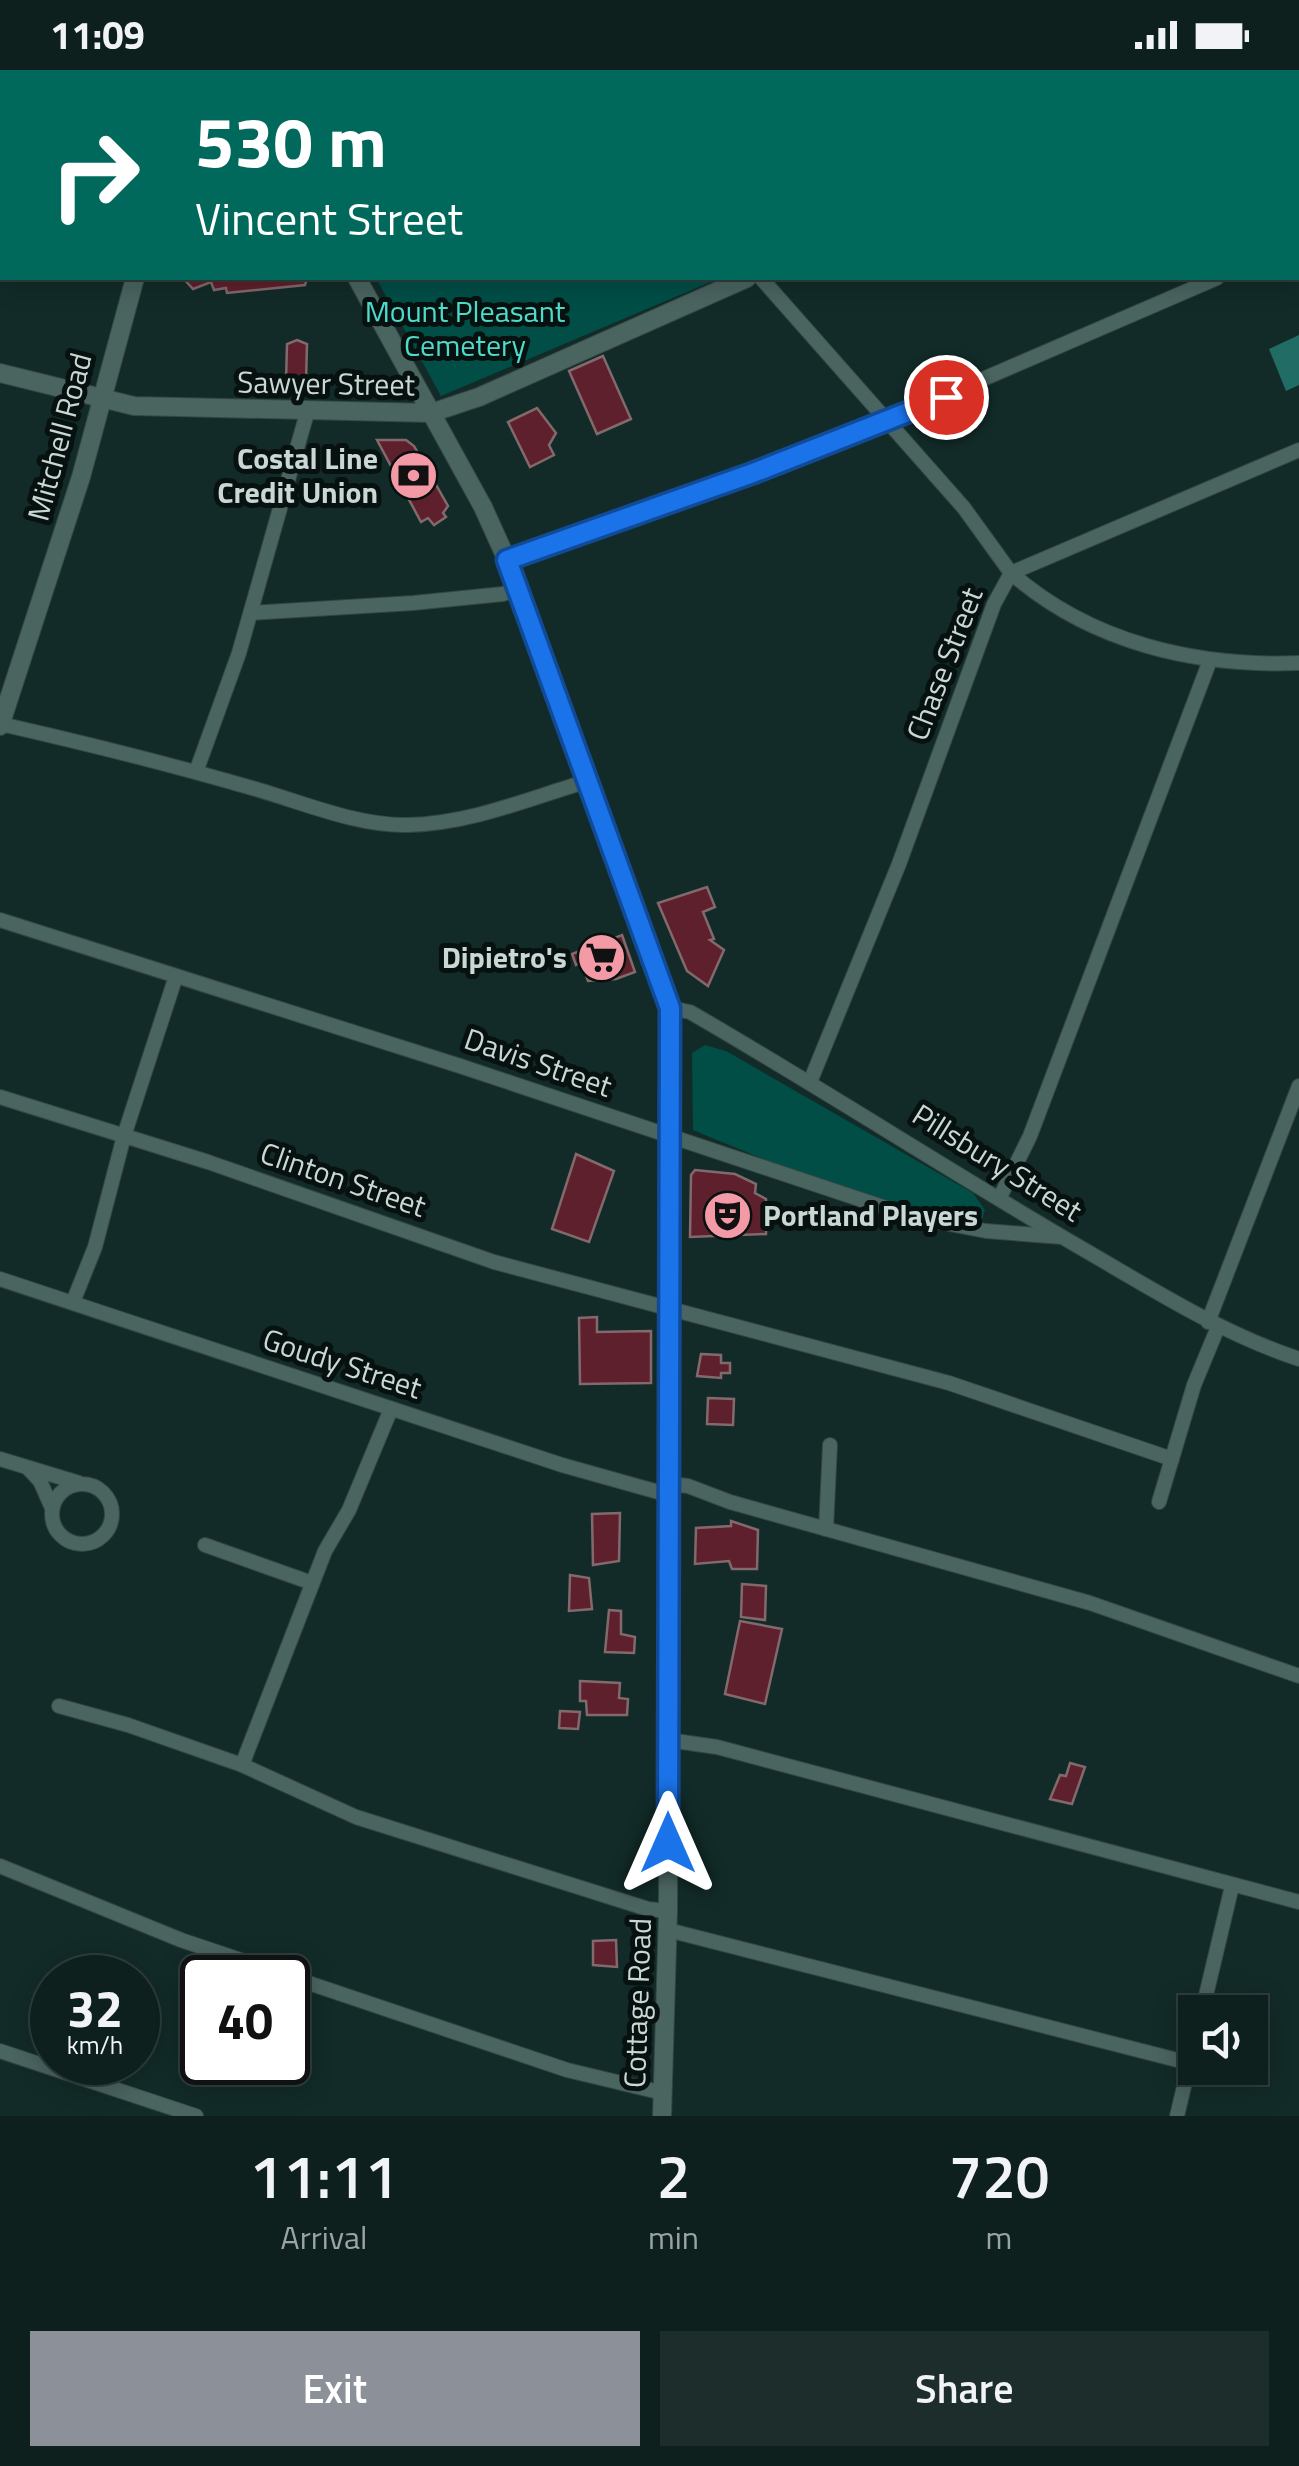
<!DOCTYPE html>
<style>
:root{--surface:#0e201e;--page:#1c2d2b;--text:#f1f3f6;--muted:#9ba3a4;--line:#2e3e3c;--accent:#8c9099}
body{margin:0;font-family:"Titillium Web",sans-serif;background:var(--page);color:var(--text);height:100vh;display:flex;flex-direction:column;font-size:38px;white-space:nowrap}
*{box-sizing:border-box;margin:0}
p{font-size:32px;color:var(--muted)}
.icon{flex:none;width:55px;height:55px;fill:none;stroke:currentColor;stroke-width:2;stroke-linecap:round;stroke-linejoin:round}
.map{position:relative;height:2046px;overflow:hidden}
.details{display:flex;flex-direction:column;background:var(--surface);flex:1}
.details>*{flex:none}
.hud{position:absolute;left:0px;top:0px;width:1300px;height:210px;box-shadow:0 5px 25px #0003,0 0 0 2px var(--line);background:#00695c;color:#fff;overflow:hidden}
.fabs{position:absolute;left:1178px;top:1925px;display:grid;gap:20px}
.fabs a{display:grid;place-items:center;width:90px;height:90px;border-radius:0px;background:var(--surface);box-shadow:0 5px 25px #0003,0 0 0 2px var(--line);font-size:50px}
.speed{position:absolute;left:30px;top:1885px;display:flex;gap:20px;font-size:50px;font-weight:700;text-align:center}
.speed>*{display:grid;place-content:center;width:130px;height:130px;border-radius:50%;background:var(--surface);box-shadow:0 5px 25px #0003,0 0 0 2px var(--line);line-height:1}
.speed small{font-size:25px;font-weight:400}
.speed .limit{border:5px solid #111;border-radius:15px;background:#fff;color:#111}
.pin{position:absolute;display:grid;place-items:center;width:85px;height:85px;color:#fff;margin:-42px;border:5px solid #fff;border-radius:50%;box-shadow:0 2px 10px #0007}
.me{position:absolute;width:110px;margin:-55px;rotate:0deg;stroke-linejoin:round;filter:drop-shadow(0 0 8px #0008)}
.turn{display:flex;align-items:center;gap:35px;height:210px;padding:0 30px;font-size:45px}
.turn .icon{width:130px;height:130px;stroke-width:2.5}
.turn b{display:block;font-size:70px;line-height:85px}
.eta{display:flex;justify-content:space-evenly;align-items:center;height:170px;text-align:center}
.eta b{font-size:60px;font-weight:600;line-height:70px}
.button{display:flex;gap:20px;margin-top:auto;padding:20px 30px}
.button a{flex:1;height:115px;border-radius:0px;background:var(--accent);color:#fff;font-size:40px;font-weight:600;line-height:115px;text-align:center}
.button a+a{background:var(--page);color:var(--text)}
.status{display:flex;justify-content:space-between;align-items:center;height:70px;padding:0 50px;background:var(--surface);direction:ltr}
.status svg{height:28px;fill:currentColor}
.map>svg:first-child{display:block}
</style>
<div class="status"><b>11:09</b><svg viewBox="0 0 49 12"><path d="M0 12V9h3v3zM5 12V6h3v6zM10 12V3h3v9zM15 12V0h3v12zM26 1h20v11H26zM47 4h2v5h-2z"/></svg></div>
<div class="map">
<svg width="1299" height="2046" viewBox="0 0 1299 2046">
<rect width="100%" height="100%" fill="#122b28"/>
<!-- green -->
<g fill="#014e47">
<path d="M 376,208 L 720,208 L 441,326 Z"/>
<path d="M 705,975 L 726,981 L 973,1123 L 985,1140 L 982,1150 C 920,1157 756,1086 693,1060 L 692,983 Z"/>
</g>
<!-- forest -->
<path fill="#216c64" d="M 1299,265 L 1299,315 L 1286,321 L 1269,279 Z"/>
<!-- building -->
<g fill="#5f202d" stroke="#82696c" stroke-width="2.5">
<path d="M 183,208 L 307,208 L 305,215 L 227,223 L 226,218 L 214,220 L 211,212 L 193,219 Z"/>
<path d="M 297,270 L 307,274 L 306,311 L 286,311 L 287,274 Z"/>
<path d="M 603,286 L 631,349 L 597,364 L 569,301 Z"/>
<path d="M 537,338 L 556,363 L 549,375 L 554,385 L 530,397 L 508,352 Z"/>
<path d="M 377,370 L 406,370 L 414,376 L 448,436 L 443,443 L 446,447 L 434,455 L 428,448 L 421,452 Z"/>
<path d="M 707,817 L 715,837 L 703,842 L 714,869 L 710,870 L 724,880 L 708,916 L 687,901 L 658,833 Z"/>
<path d="M 622,865 L 635,902 L 616,909 L 588,911 L 581,892 L 576,895 L 572,884 Z"/>
<path d="M 576,1084 L 614,1101 L 589,1172 L 552,1159 Z"/>
<path d="M 695,1100 L 735,1104 L 756,1114 L 755,1123 L 766,1129 L 766,1164 L 690,1167 L 691,1105 Z"/>
<path d="M 597,1247 L 597,1262 L 651,1261 L 651,1313 L 580,1314 L 579,1248 Z"/>
<path d="M 701,1284 L 721,1285 L 721,1293 L 730,1293 L 730,1303 L 721,1303 L 721,1308 L 697,1306 Z"/>
<path d="M 708,1328 L 734,1329 L 733,1355 L 707,1354 Z"/>
<path d="M 620,1443 L 619,1491 L 593,1495 L 592,1444 Z"/>
<path d="M 731,1451 L 758,1460 L 757,1499 L 732,1499 L 729,1491 L 695,1494 L 696,1458 L 731,1456 Z"/>
<path d="M 570,1505 L 589,1508 L 592,1539 L 569,1541 Z"/>
<path d="M 742,1514 L 766,1516 L 765,1550 L 741,1547 Z"/>
<path d="M 609,1540 L 621,1541 L 621,1564 L 635,1567 L 634,1583 L 605,1582 Z"/>
<path d="M 740,1551 L 782,1559 L 765,1634 L 725,1624 Z"/>
<path d="M 580,1611 L 620,1613 L 619,1628 L 628,1629 L 627,1645 L 587,1645 L 586,1631 L 580,1631 Z"/>
<path d="M 560,1641 L 580,1642 L 578,1659 L 559,1658 Z"/>
<path d="M 1070,1693 L 1085,1697 L 1072,1734 L 1050,1729 L 1060,1705 L 1066,1706 Z"/>
<path d="M 616,1870 L 617,1897 L 593,1895 L 593,1871 Z"/>
</g>
<g fill="none" stroke-linecap="round" stroke-linejoin="round">
<defs>
<g id="minor">
<path d="M 673,0 L 674,2"/>
<path d="M 848,0 L 849,2"/>
<path d="M 1146,0 L 1147,2"/>
<path d="M 0,107 L 2,107"/>
<path d="M 761,208 L 964,438 L 1011,503 L 994,534 L 899,794 L 810,1012"/>
<path d="M 1299,380 L 1011,503 C 1091,573 1196,597 1299,593"/>
<path d="M 507,490 L 886,351 L 1217,208"/>
<path d="M 251,543 L 413,533 L 503,524 L 517,518"/>
<path d="M 1,654 C 85,673 169,694 252,718 C 302,732 356,756 408,755 C 469,754 527,729 585,712"/>
<path d="M 196,702 L 239,583 L 307,343"/>
<path d="M 0,850 L 460,996 L 913,1147 L 986,1161 L 1062,1167"/>
<path d="M 670,938 L 690,942 C 820,1017 946,1099 1076,1175 C 1149,1217 1218,1262 1299,1289"/>
<path d="M 0,1027 L 208,1092 L 494,1192 L 949,1313 L 1172,1389"/>
<path d="M 999,1129 L 1030,1066 L 1209,593"/>
<path d="M 0,1209 L 562,1395 L 669,1425"/>
<path d="M 73,1232 L 95,1177 L 124,1066 L 176,906"/>
<path d="M 1208,1252 L 1299,1016"/>
<path d="M 0,1389 L 79,1413"/>
<path d="M 28,1398 L 40,1411 L 52,1438"/>
<circle cx="82" cy="1444" r="30"/>
<path d="M 669,1414 L 688,1416 L 730,1432 L 1090,1533 L 1299,1606"/>
<path d="M 1159,1432 L 1194,1315 L 1218,1257"/>
<path d="M 826,1459 L 830,1375"/>
<path d="M 205,1475 L 312,1513"/>
<path d="M 59,1636 L 128,1655 L 242,1695 L 356,1747 L 648,1839 L 668,1841"/>
<path d="M 668,1670 L 717,1677 L 1299,1832"/>
<path d="M 242,1695 L 325,1481 L 349,1440 L 391,1339"/>
<path d="M 0,1796 L 181,1870 L 567,2000 L 663,2023"/>
<path d="M 668,1860 L 1189,1993"/>
<path d="M 1202,1942 L 1232,1816"/>
<path d="M 0,1981 L 196,2046"/>
<path d="M 1177,2046 L 1195,1970"/>
</g>
<g id="tertiary">
<path d="M 239,0 L 240,2"/>
<path d="M 199,2 L 200,0"/>
<path d="M 1216,2 L 1221,0"/>
<path d="M 357,208 L 483,437 L 507,490 L 670,938 L 668,1841 L 662,2046"/>
<path d="M 0,303 L 134,336 L 431,343 L 479,327 L 747,208"/>
<path d="M 0,656 L 81,407 L 135,208"/>
</g>
</defs>
<!-- minor casing -->
<use href="#minor" stroke="#344644" stroke-width="16"/>
<!-- tertiary casing -->
<use href="#tertiary" stroke="#344644" stroke-width="20"/>
<!-- minor -->
<use href="#minor" stroke="#4a6460" stroke-width="14"/>
<!-- tertiary -->
<use href="#tertiary" stroke="#4a6460" stroke-width="18"/>
</g>
<g fill="none" stroke-linecap="round" stroke-linejoin="round">
<defs>
<path id="route" d="M 668,1773 L 670,938 L 507,490 L 753,403 L 946,327"/>
</defs>
<!-- route casing -->
<use href="#route" stroke="#114b97" stroke-width="25"/>
<!-- route -->
<use href="#route" stroke="#1a73e8" stroke-width="18"/>
</g>
<!-- icons -->
<defs>
<symbol id="bank-disc" viewBox="-11 -11 22 22"><circle r="9.5" fill="#f49aa6" stroke="#071110"/><path d="M-6-4H6V4H-6ZM0-2.3a2.3 2.3 0 1 0 0 4.6a2.3 2.3 0 1 0 0-4.6Z" fill="#111"/></symbol>
<symbol id="supermarket-disc" viewBox="-11 -11 22 22"><circle r="9.5" fill="#f49aa6" stroke="#071110"/><path d="M-6-5.5h2.5l.6 2H6L4.5 2H-2.5L-4.4-4H-6ZM-1.5 3.2a1.3 1.3 0 1 0 .1 0ZM3 3.2a1.3 1.3 0 1 0 .1 0Z" fill="#111"/></symbol>
<symbol id="theatre-disc" viewBox="-11 -11 22 22"><circle r="9.5" fill="#f49aa6" stroke="#071110"/><path d="M-5-5.5Q0-4 5-5.5V0Q5 5 0 6Q-5 5-5 0ZM-3.3-2.5H-1v1.5H-3.3ZM1-2.5H3.3v1.5H1ZM-2.8 1Q0 5.5 2.8 1Z" fill="#111"/></symbol>
</defs>
<g fill-rule="evenodd">
<use href="#bank-disc" x="386" y="378" width="55" height="55"/>
<use href="#supermarket-disc" x="574" y="860" width="55" height="55"/>
<use href="#theatre-disc" x="700" y="1118" width="55" height="55"/>
</g>
<g text-anchor="middle" stroke-width="10" stroke-linejoin="round" paint-order="stroke">
<!-- park labels -->
<g font-size="30" fill="#4fdbcb" stroke="#071110">
<text x="465" y="252">Mount Pleasant<tspan x="465" dy="34">Cemetery</tspan></text>
</g>
<!-- street labels -->
<g font-size="30" fill="#c9d7d5" stroke="#071110">
<text transform="translate(326 314) rotate(1)" y="10">Sawyer Street</text>
<text transform="translate(60 367) rotate(-75)" y="10">Mitchell Road</text>
<text transform="translate(945 594) rotate(-69)" y="10">Chase Street</text>
<text transform="translate(538 993) rotate(19)" y="10">Davis Street</text>
<text transform="translate(997 1093) rotate(32)" y="10">Pillsbury Street</text>
<text transform="translate(343 1110) rotate(19)" y="10">Clinton Street</text>
<text transform="translate(342 1294) rotate(18)" y="10">Goudy Street</text>
<text transform="translate(638 1933) rotate(-88)" y="10">Cottage Road</text>
</g>
<!-- poi labels -->
<g font-size="30" font-weight="bold" fill="#c9d7d5" stroke="#071110" text-anchor="end">
<text x="378" y="399">Costal Line<tspan x="378" dy="34">Credit Union</tspan></text>
<text x="567" y="898">Dipietro's</text>
<text x="763" y="1156" text-anchor="start">Portland Players</text>
</g>
</g>
</svg>
<div class="fabs">
<a><svg class="icon" aria-label="sound" viewBox="0 0 24 24"><path d="M4 9h4l5-4v14l-5-4H4zM17 9q2 3 0 6"/></svg></a>
</div>
<div class="speed"><div>32<small>km/h</small></div><div class="limit">40</div></div>
<div class="pin" style="left:946px;top:327px;background:#d93025"><svg class="icon" aria-label="arrive" viewBox="0 0 24 24"><path d="M6 21V4h12l-3 4 3 4H6"/></svg></div>
<svg class="me" style="left:668px;top:1773px" viewBox="-20 -20 40 40"><path d="M0-17L14 15 0 8-14 15z" fill="#1a73e8" stroke="#fff" stroke-width="4"/></svg>
<div class="hud">
<div class="turn"><svg class="icon" aria-label="right" viewBox="0 0 24 24"><path d="M7 20v-9h11M14 6l5 5-5 5"/></svg><div><b>530 m</b>Vincent Street</div></div>
</div>
</div>
<section class="details">
<div class="eta">
<div><b>11:11</b><p>Arrival</p></div>
<div><b>2</b><p>min</p></div>
<div><b>720</b><p>m</p></div>
</div>
<div class="button"><a>Exit</a><a>Share</a></div>
</section>
